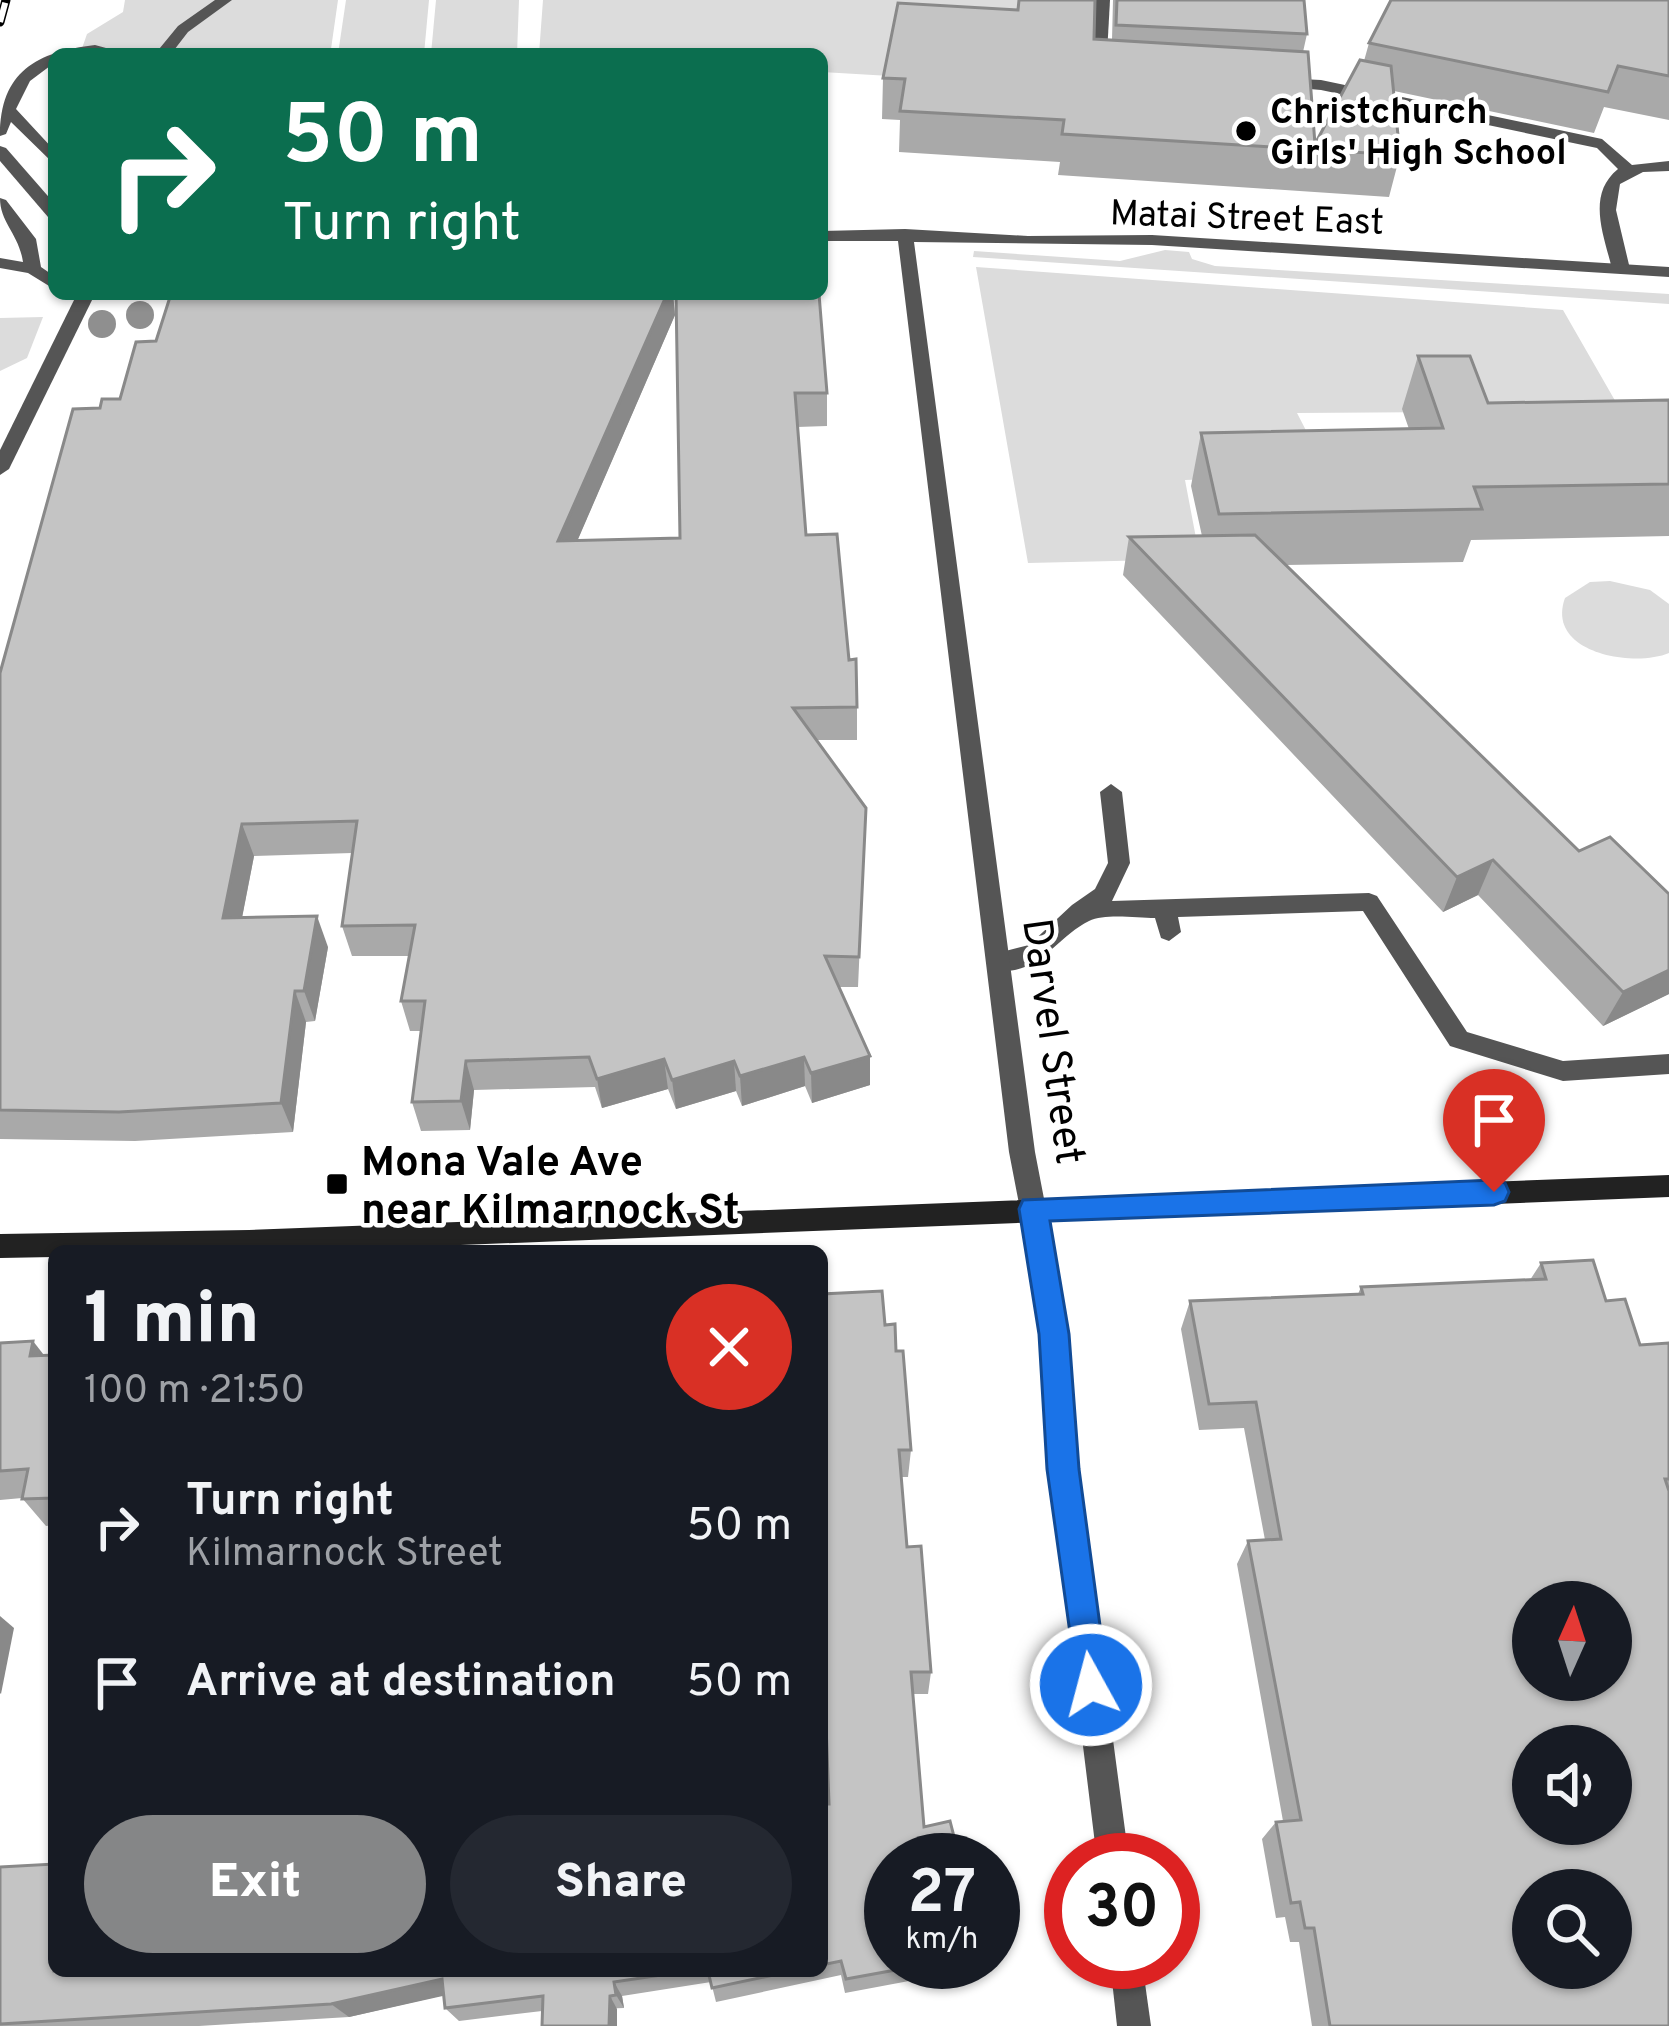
<!DOCTYPE html>
<meta charset="utf-8">
<style>
:root{--surface:#171b24;--page:#242831;--text:#f1f3f6;--muted:#9ea1a6;--accent:#858687}
body{margin:0;font-family:Overpass,sans-serif;background:var(--page);color:var(--text);height:100vh;display:flex;flex-direction:column;font-size:45px;white-space:nowrap}
*{box-sizing:border-box;margin:0}
p{font-size:39px;color:var(--muted)}
.icon{flex:none;width:66px;height:66px;fill:none;stroke:currentColor;stroke-width:2;stroke-linecap:round;stroke-linejoin:round}
.map{position:relative;flex:1;overflow:hidden}
.side{position:absolute;left:48px;top:1245px;width:780px;height:732px;display:flex;flex-direction:column;background:var(--surface);border-radius:18px;box-shadow:0 3px 9px #0004}
.side>*{flex:none}
.hud{position:absolute;left:48px;top:48px;width:780px;height:252px;border-radius:18px;box-shadow:0 3px 9px #0004;background:#0b6e4f;color:#fff;overflow:hidden}
.needle{width:78px;rotate:3deg}
.buttons{position:absolute;left:1512px;top:1581px;display:grid;gap:24px}
.buttons a{display:grid;place-items:center;width:120px;height:120px;border-radius:50%;background:var(--surface);box-shadow:0 3px 9px #0004;font-size:60px}
.speed{position:absolute;left:864px;top:1833px;display:flex;gap:24px;font-size:60px;font-weight:700;text-align:center}
.speed>*{display:grid;place-content:center;width:156px;height:156px;border-radius:50%;background:var(--surface);box-shadow:0 3px 9px #0004;line-height:1}
.speed small{font-size:30px;font-weight:400}
.speed .limit{border:18px solid #d22;background:#fff;color:#111}
.pin{position:absolute;display:grid;place-items:center;width:102px;height:102px;color:#fff;margin:-123px -51px;border-radius:50% 50% 50% 0;rotate:-45deg;box-shadow:0 0 12px #0007}
.pin .icon{rotate:45deg}
.me{position:absolute;width:132px;margin:-66px;rotate:353deg;stroke-linejoin:round;filter:drop-shadow(0 0 9px #0008)}
.turn{display:flex;align-items:center;gap:42px;height:252px;padding:0 36px;font-size:54px}
.turn .icon{width:156px;height:156px;stroke-width:2.5}
.turn b{display:block;font-size:84px;line-height:102px}
.round{display:grid;place-items:center;flex:none;width:126px;height:126px;border-radius:63px;background:var(--page)}
.headline{display:flex;align-items:center;justify-content:space-between;height:204px;padding:0 36px}
h1{font-size:72px;font-weight:800;line-height:90px}
.primary-button{display:flex;gap:24px;margin-top:auto;padding:24px 36px}
.primary-button a{flex:1;height:138px;border-radius:72px;background:var(--accent);color:#fff;font-size:48px;font-weight:800;line-height:138px;text-align:center}
.primary-button a+a{background:var(--page);color:var(--text)}
ul{padding:0;list-style:none}
li{display:flex;align-items:center;gap:36px;height:156px;padding:0 36px}
li div{flex:1}
li b{display:block;font-size:45px}
li em{font-style:normal}
.map>svg:first-child{display:block}
</style>
<div class="map">
<svg width="1669" height="2026" viewBox="0 0 1669 2026">
<rect width="100%" height="100%" fill="#fff"/>
<!-- green -->
<g fill="#dcdcdc">
<path d="M 125,0 L 338,0 L 331,49 L 80,54 L 87,34 L 123,12 Z"/>
<path d="M 346,0 L 429,0 L 424,54 L 338,54 Z"/>
<path d="M 436,0 L 519,0 L 517,54 L 431,54 Z"/>
<path d="M 543,0 L 1022,0 L 1016,50 L 890,76 L 822,72 L 822,54 L 539,54 Z"/>
<path d="M 1165,250 L 1189,252 L 1192,259 L 1215,266 L 1669,294 L 1669,304 L 973,257 L 974,251 L 1120,261 Z"/>
<path d="M 976,267 L 1563,310 L 1621,411 L 1297,413 L 1329,475 L 1185,480 L 1200,559 L 1028,563 Z"/>
<path d="M 43,317 L 27,358 L 0,371 L 0,318 Z"/>
<path d="M 1610,581 L 1650,590 L 1669,604 L 1669,653 C 1633,668 1545,653 1565,598 L 1590,582 Z"/>
</g>
<g fill="none" stroke-linecap="round" stroke-linejoin="round">
<!-- service -->
<g fill="#555" fill-rule="evenodd">
<path d="M 215,0 L 232,0 L 188,32 L 171,54 L 155,54 L 178,26 Z"/>
<path d="M 1096,0 L 1110,0 L 1106,72 L 1098,77 L 1090,72 Z"/>
<path d="M 95,45 L 128,54 L 54,54 L 54,63 L 30,81 L 16,109 L 54,150 L 54,164 L 11,122 L 6,134 L 0,136 C 0,71 37,52 95,45 Z"/>
<path d="M 1280,78 L 1321,80 L 1602,139 L 1632,165 L 1669,161 L 1669,171 L 1643,172 L 1620,184 L 1616,210 L 1630,269 L 1621,274 L 1612,269 C 1604,235 1586,195 1618,169 L 1597,148 L 1321,90 L 1275,86 L 1272,83 Z"/>
<path d="M 0,146 L 6,148 L 54,203 L 54,218 L 48,217 L 0,161 Z"/>
<path d="M 0,198 L 6,200 L 36,239 L 41,267 L 54,276 L 54,289 L 28,273 L 0,268 L 0,258 L 23,262 C 19,234 0,223 0,198 Z"/>
<path d="M 1111,784 L 1122,792 L 1130,863 L 1112,901 L 1369,893 L 1377,896 L 1467,1032 L 1563,1061 L 1669,1054 L 1669,1074 L 1563,1081 L 1450,1046 L 1363,911 L 1178,917 L 1181,932 L 1169,941 L 1161,938 L 1155,918 C 1137,918 1105,913 1089,921 C 1056,937 1035,981 990,969 L 986,962 L 990,955 L 1029,945 L 1072,905 L 1095,889 L 1108,863 L 1100,792 Z"/>
</g>
<!-- minor -->
<g fill="#555" fill-rule="evenodd">
<path d="M 905,229 L 1028,236 L 1152,235 L 1669,267 L 1669,277 L 1152,245 L 914,242 L 1035,1152 L 1061,1287 L 1077,1469 L 1129,1860 L 1097,1860 L 1049,1469 L 1035,1287 L 1009,1152 L 898,241 L 822,241 L 822,231 Z"/>
<path d="M 77,294 L 95,294 L 9,469 L 0,475 L 0,450 Z"/>
<path d="M 1110,1962 L 1142,1962 L 1151,2026 L 1117,2026 Z"/>
</g>
<!-- secondary -->
<path fill="#222" fill-rule="evenodd" d="M 1669,1175 L 1669,1197 L 312,1251 L 54,1251 L 54,1257 L 0,1258 L 0,1234 L 249,1230 Z"/>
<defs>
<path id="rail" d="M 0,22 L 6,0"/>
</defs>
<!-- rail casing -->
<use href="#rail" stroke="#000" stroke-width="9"/>
<!-- rail -->
<use href="#rail" stroke="#fff" stroke-width="6" stroke-dasharray="20" stroke-linecap="butt"/>
</g>
<!-- trees -->
<g fill="#8f8f8f">
<circle cx="140" cy="315" r="14"/>
<circle cx="102" cy="324" r="14"/>
</g>
<!-- wall -->
<g fill="#a9a9a9">
<path d="M 1113,0 L 1304,0 L 1307,34 L 1303,52 L 1315,144 L 1364,61 L 1369,43 L 1669,0 L 1669,120 L 1604,107 L 1594,133 L 1394,91 L 1400,155 L 1389,197 L 1058,175 L 1060,162 L 899,152 L 900,120 L 882,119 L 883,78 L 1094,39 L 1112,40 Z"/>
<path d="M 180,294 L 673,294 L 675,315 L 577,541 L 680,538 L 676,294 L 827,393 L 827,426 L 797,427 L 806,535 L 849,660 L 857,707 L 857,740 L 817,740 L 866,808 L 858,987 L 839,987 L 870,1056 L 870,1085 L 812,1103 L 805,1086 L 742,1106 L 736,1091 L 676,1109 L 668,1089 L 602,1108 L 595,1087 L 474,1090 L 470,1130 L 421,1131 L 412,1102 L 421,1031 L 410,1031 L 401,1001 L 409,956 L 352,956 L 342,926 L 352,853 L 254,856 L 242,917 L 328,947 L 315,1021 L 306,1022 L 293,1132 L 135,1141 L 0,1139 L 0,673 L 100,408 L 120,399 L 156,341 Z"/>
<path d="M 1418,356 L 1488,403 L 1669,400 L 1669,536 L 1471,540 L 1463,562 L 1286,565 L 1669,994 L 1603,1026 L 1478,895 L 1443,912 L 1123,575 L 1129,537 L 1202,536 L 1191,486 L 1201,433 L 1409,429 L 1402,409 Z"/>
<path d="M 1541,1263 L 1606,1301 L 1640,1345 L 1669,1343 L 1669,2026 L 1312,2026 L 1299,1942 L 1290,1942 L 1285,1917 L 1276,1918 L 1262,1839 L 1276,1822 L 1283,1821 L 1237,1564 L 1248,1541 L 1265,1540 L 1244,1428 L 1199,1430 L 1181,1329 L 1190,1301 L 1358,1294 L 1361,1287 L 1530,1280 Z"/>
<path d="M 822,1294 L 885,1325 L 896,1351 L 911,1450 L 908,1477 L 901,1477 L 907,1547 L 931,1672 L 928,1694 L 913,1694 L 891,1962 L 953,1962 L 953,1964 L 911,1972 L 909,1981 L 845,1993 L 841,1975 L 716,2002 L 711,1982 L 622,1996 L 624,2008 L 542,2011 L 459,2021 L 445,2008 L 444,1995 L 349,2017 L 199,2026 L 0,2026 L 0,1867 L 54,1971 L 822,1971 L 822,1804 L 828,1804 L 825,1720 L 822,1720 Z"/>
<path d="M 0,1343 L 44,1356 L 54,1355 L 54,1525 L 46,1526 L 22,1498 L 0,1500 Z"/>
</g>
<!-- shaded-wall -->
<g fill="#898989">
<path d="M 667,294 L 673,294 L 675,315 L 563,574 L 558,541 Z"/>
<path d="M 242,824 L 254,856 L 236,949 L 223,918 Z"/>
<path d="M 1493,860 L 1478,895 L 1443,912 L 1457,877 Z"/>
<path d="M 317,916 L 328,947 L 315,1021 L 304,991 Z"/>
<path d="M 1669,970 L 1669,994 L 1603,1026 L 1623,992 Z"/>
<path d="M 295,991 L 306,1022 L 293,1132 L 281,1103 Z"/>
<path d="M 870,1056 L 870,1085 L 812,1103 L 811,1073 Z"/>
<path d="M 804,1057 L 805,1086 L 742,1106 L 740,1076 Z"/>
<path d="M 664,1059 L 668,1089 L 602,1108 L 597,1079 Z"/>
<path d="M 466,1061 L 474,1090 L 470,1130 L 461,1101 Z"/>
<path d="M 734,1061 L 736,1091 L 676,1109 L 672,1080 Z"/>
<path d="M 33,1341 L 54,1368 L 30,1356 Z"/>
<path d="M 0,1616 L 14,1628 L 1,1694 L 0,1693 Z"/>
<path d="M 442,1979 L 456,1993 L 349,2017 L 331,2004 Z"/>
<path d="M 614,1982 L 622,1996 L 624,2008 L 616,1995 Z"/>
<path d="M 610,1996 L 617,2009 L 617,2026 L 609,2026 Z"/>
</g>
<!-- building -->
<g fill="#c4c4c4" stroke="#898989" stroke-width="3" fill-rule="evenodd">
<path d="M 1019,0 L 1095,0 L 1094,39 L 1308,52 L 1315,144 L 1360,60 L 1391,66 L 1400,155 L 1062,134 L 1064,120 L 900,111 L 905,79 L 883,78 L 898,3 L 1018,10 Z"/>
<path d="M 1117,0 L 1304,0 L 1307,34 L 1116,25 Z"/>
<path d="M 1391,0 L 1669,0 L 1669,76 L 1618,66 L 1608,92 L 1369,43 Z"/>
<path d="M 180,294 L 667,294 L 558,541 L 680,538 L 676,294 L 819,294 L 827,393 L 795,393 L 806,535 L 837,534 L 849,660 L 856,659 L 857,707 L 793,708 L 866,808 L 859,957 L 825,956 L 870,1056 L 811,1073 L 804,1057 L 740,1076 L 734,1061 L 672,1080 L 664,1059 L 597,1079 L 589,1057 L 466,1061 L 461,1101 L 412,1102 L 425,1001 L 401,1001 L 415,925 L 342,926 L 357,821 L 242,824 L 223,918 L 317,916 L 304,991 L 295,991 L 281,1103 L 119,1112 L 0,1110 L 0,673 L 73,409 L 100,408 L 102,399 L 120,399 L 136,342 L 156,341 L 170,297 L 179,297 Z"/>
<path d="M 1418,356 L 1470,356 L 1488,403 L 1669,400 L 1669,484 L 1474,487 L 1482,509 L 1219,514 L 1201,433 L 1443,428 Z"/>
<path d="M 1255,535 L 1579,851 L 1610,837 L 1669,894 L 1669,970 L 1623,992 L 1493,860 L 1457,877 L 1129,537 Z"/>
<path d="M 1593,1260 L 1606,1301 L 1625,1299 L 1640,1345 L 1669,1343 L 1669,1479 L 1665,1479 L 1669,1491 L 1669,2026 L 1330,2026 L 1314,1928 L 1305,1928 L 1300,1902 L 1291,1903 L 1276,1822 L 1301,1820 L 1248,1541 L 1281,1539 L 1256,1402 L 1209,1404 L 1190,1301 L 1363,1294 L 1361,1287 L 1546,1279 L 1541,1263 ZM 1533,1602 L 1611,1602 L 1611,1680 L 1533,1680 ZM 1533,1746 L 1611,1746 L 1611,1824 L 1533,1824 ZM 1533,1890 L 1611,1890 L 1611,1968 L 1533,1968 Z"/>
<path d="M 882,1291 L 885,1325 L 895,1324 L 896,1351 L 903,1351 L 911,1450 L 899,1450 L 907,1547 L 921,1546 L 931,1672 L 911,1672 L 924,1827 L 950,1821 L 960,1860 L 891,1860 L 891,1962 L 910,1962 L 912,1967 L 846,1979 L 841,1961 L 822,1965 L 822,1804 L 829,1804 L 825,1698 L 822,1698 L 822,1294 Z"/>
<path d="M 33,1341 L 30,1356 L 54,1355 L 54,1498 L 22,1499 L 28,1469 L 0,1471 L 0,1343 Z"/>
<path d="M 54,1864 L 54,1971 L 688,1971 L 614,1982 L 616,1995 L 610,1996 L 609,2026 L 542,2026 L 543,1996 L 445,2008 L 442,1979 L 331,2004 L 0,2024 L 0,1867 Z"/>
<path d="M 708,1971 L 793,1971 L 712,1988 Z"/>
</g>
<!-- route -->
<path fill="#1a73e8" stroke="#114b97" stroke-width="3" d="M 1494,1180 L 1505,1183 L 1509,1192 L 1505,1201 L 1494,1205 L 1050,1221 L 1069,1334 L 1079,1469 L 1108,1685 L 1103,1697 L 1091,1702 L 1079,1697 L 1047,1469 L 1039,1334 L 1019,1209 L 1023,1200 Z"/>
<!-- markers -->
<g fill="#000" stroke="#fff" stroke-width="4.5">
<circle cx="1246" cy="131" r="12"/>
<rect x="325" y="1172" width="24" height="24" rx="6"/>
</g>
<g text-anchor="middle" stroke-width="9" stroke-linejoin="round" paint-order="stroke">
<!-- far-poi labels -->
<g font-size="36" font-weight="bold" fill="#000" stroke="#fff" text-anchor="start">
<text x="1270" y="123">Christchurch<tspan x="1270" dy="41">Girls' High School</tspan></text>
</g>
<!-- far-street labels -->
<g font-size="36" fill="#000" stroke="#fff">
<text transform="translate(1247 216) rotate(2)" y="13">Matai Street East</text>
</g>
<!-- street labels -->
<g font-size="42" fill="#000" stroke="#fff">
<text transform="translate(1055 1041) rotate(82)" y="15">Darvel Street</text>
</g>
<!-- poi labels -->
<g font-size="42" font-weight="bold" fill="#000" stroke="#fff" text-anchor="start">
<text x="361" y="1175">Mona Vale Ave<tspan x="361" dy="48">near Kilmarnock St</tspan></text>
</g>
</g>
</svg>
<div class="buttons">
<a><svg class="needle" viewBox="-14 -14 28 28"><path d="M0-13l5 13h-10z" fill="#e53935"/><path d="M0 13l5-13h-10z" fill="#9ea1a6"/></svg></a>
<a><svg class="icon" aria-label="sound" viewBox="0 0 24 24"><path d="M4 9h4l5-4v14l-5-4H4zM17 9q2 3 0 6"/></svg></a>
<a><svg class="icon" aria-label="search" viewBox="0 0 24 24"><circle cx="10" cy="10" r="6"/><path d="M15 15l6 6"/></svg></a>
</div>
<div class="speed"><div>27<small>km/h</small></div><div class="limit">30</div></div>
<div class="pin" style="left:1494px;top:1192px;background:#d93025"><svg class="icon" aria-label="arrive" viewBox="0 0 24 24"><path d="M6 21V4h12l-3 4 3 4H6"/></svg></div>
<svg class="me" style="left:1091px;top:1685px" viewBox="-20 -20 40 40"><circle r="17" fill="#1a73e8" stroke="#fff" stroke-width="3"/><path d="M0-11L8 9 0 5-8 9z" fill="#fff"/></svg>
<div class="hud">
<div class="turn"><svg class="icon" aria-label="right" viewBox="0 0 24 24"><path d="M7 20v-9h11M14 6l5 5-5 5"/></svg><div><b>50 m</b>Turn right</div></div>
</div>
<section class="side">
<div class="headline"><div><h1>1 min</h1><p>100 m · 21:50</p></div><a class="round" style="background:#d93025;color:#fff"><svg class="icon" aria-label="close" viewBox="0 0 24 24"><path d="M6 6l12 12M18 6L6 18"/></svg></a></div>
<ul>
<li><svg class="icon" aria-label="right" viewBox="0 0 24 24"><path d="M7 20v-9h11M14 6l5 5-5 5"/></svg><div><b>Turn right</b><p>Kilmarnock Street</p></div><em>50 m</em></li>
<li><svg class="icon" aria-label="arrive" viewBox="0 0 24 24"><path d="M6 21V4h12l-3 4 3 4H6"/></svg><div><b>Arrive at destination</b></div><em>50 m</em></li>
</ul>
<div class="primary-button"><a>Exit</a><a>Share</a></div>
</section>
</div>
